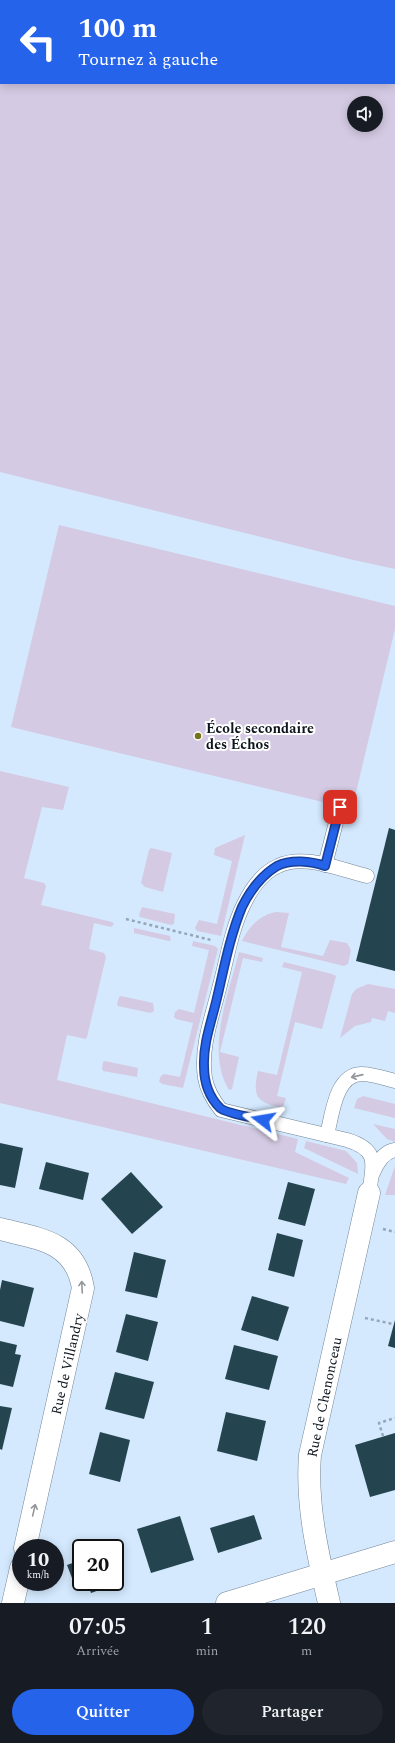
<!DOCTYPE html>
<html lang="fr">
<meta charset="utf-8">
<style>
:root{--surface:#171b24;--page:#20242c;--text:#f1f3f6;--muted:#9ea1a6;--accent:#2563eb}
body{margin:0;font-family:Spectral,serif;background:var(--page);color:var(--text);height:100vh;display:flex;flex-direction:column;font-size:15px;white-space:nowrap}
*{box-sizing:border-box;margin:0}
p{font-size:13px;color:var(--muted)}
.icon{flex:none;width:22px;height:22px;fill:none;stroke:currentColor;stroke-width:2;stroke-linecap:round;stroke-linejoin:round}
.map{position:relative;height:1603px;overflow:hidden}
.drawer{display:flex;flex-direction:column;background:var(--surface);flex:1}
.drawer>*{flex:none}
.hud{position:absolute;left:0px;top:0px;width:395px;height:84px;box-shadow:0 2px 10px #0003;background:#2563eb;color:#fff;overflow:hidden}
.fabs{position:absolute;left:347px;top:96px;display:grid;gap:8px}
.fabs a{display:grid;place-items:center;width:36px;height:36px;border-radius:50%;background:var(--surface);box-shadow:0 2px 10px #0003;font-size:20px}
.speed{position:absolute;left:12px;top:1539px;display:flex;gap:8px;font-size:20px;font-weight:700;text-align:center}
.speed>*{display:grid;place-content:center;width:52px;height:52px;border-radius:50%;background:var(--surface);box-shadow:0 2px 10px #0003;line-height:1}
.speed small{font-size:10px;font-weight:400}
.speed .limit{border:2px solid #111;border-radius:6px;background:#fff;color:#111}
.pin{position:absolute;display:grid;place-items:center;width:34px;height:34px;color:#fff;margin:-17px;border-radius:8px;box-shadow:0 2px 6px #0006}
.me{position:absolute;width:44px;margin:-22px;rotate:284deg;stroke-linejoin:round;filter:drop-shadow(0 0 3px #0008)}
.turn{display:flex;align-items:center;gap:14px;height:84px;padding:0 12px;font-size:18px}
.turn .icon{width:52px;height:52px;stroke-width:2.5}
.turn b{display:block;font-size:28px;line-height:34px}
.eta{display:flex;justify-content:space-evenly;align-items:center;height:68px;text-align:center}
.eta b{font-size:24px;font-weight:600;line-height:28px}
.action{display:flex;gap:8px;margin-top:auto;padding:8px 12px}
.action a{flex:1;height:46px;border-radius:24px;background:var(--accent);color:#fff;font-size:16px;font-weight:600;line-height:46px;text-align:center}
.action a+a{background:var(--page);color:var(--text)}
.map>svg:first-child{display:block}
</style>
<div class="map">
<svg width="395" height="1603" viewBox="0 0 395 1603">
<rect width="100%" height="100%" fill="#d4e9fe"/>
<!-- green -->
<g fill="#d4cae3" fill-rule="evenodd">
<path d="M 0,0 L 395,0 L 395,569 L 349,559 L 0,472 ZM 1,1 L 394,1 L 394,83 L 1,83 ZM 354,103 L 376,103 L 376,125 L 354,125 Z"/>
<path d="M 59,525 L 395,606 L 395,629 L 352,809 L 11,727 Z"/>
<path d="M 0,771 L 69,787 L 63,810 L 42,807 L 24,878 L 44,883 L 46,886 L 41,905 L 112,922 L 114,924 L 111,927 L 94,923 L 89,949 L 104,953 L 106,957 L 87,1037 L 86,1039 L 67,1035 L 57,1080 L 298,1139 L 295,1152 L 349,1178 L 346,1184 L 0,1103 Z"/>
<path d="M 245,835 L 221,936 L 197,931 L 195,928 L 199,920 L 217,924 L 232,861 L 214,855 L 215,848 Z"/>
<path d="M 151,848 L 172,853 L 163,892 L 145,887 L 141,883 L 149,850 Z"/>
<path d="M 142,907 L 175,914 L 174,924 L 171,925 L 140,917 L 139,915 Z"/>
<path d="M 276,912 L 289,913 L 281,947 L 323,956 L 330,940 L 347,943 L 351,950 L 348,964 L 344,966 L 242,941 C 249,926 260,915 276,912 Z"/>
<path d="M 134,928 L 170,936 L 171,940 L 169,941 L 134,933 Z"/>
<path d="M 193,941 L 215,946 L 218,949 L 183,1088 L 162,1084 L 159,1081 L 161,1076 L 164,1074 L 180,1077 L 193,1023 L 176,1019 L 174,1017 L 175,1012 L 179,1009 L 194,1013 L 209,950 L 192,946 Z"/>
<path d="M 239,952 L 263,958 L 262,962 L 243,958 L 220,1052 L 239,1057 L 232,1089 L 229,1090 C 205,1051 229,993 239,952 Z"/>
<path d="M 284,962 L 332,974 L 336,976 L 322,1029 L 295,1022 L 277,1096 L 286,1098 L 283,1108 C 257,1103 252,1097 258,1071 L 277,1075 L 302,972 L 282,967 Z"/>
<path d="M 368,984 L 395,989 L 395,1013 L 388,1011 L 385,1021 L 372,1018 L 371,1022 L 355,1026 L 340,1038 L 352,994 L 356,989 Z"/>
<path d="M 121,996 L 153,1003 L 154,1011 L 150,1013 L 118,1006 L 117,1004 L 119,997 Z"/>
<path d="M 105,1061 L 138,1068 L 137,1077 L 103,1071 L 102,1068 L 103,1062 Z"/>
<path d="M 363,1096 L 395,1104 L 395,1118 L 354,1108 L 357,1099 Z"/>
<path d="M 373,1124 L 395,1129 L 395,1142 L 387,1139 Z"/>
<path d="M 306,1141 L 346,1151 L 357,1163 L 358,1174 L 304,1148 Z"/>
<path d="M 395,1166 L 395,1195 L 385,1195 Z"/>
</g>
<!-- building -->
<g fill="#244550">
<path d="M 389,828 L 395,830 L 395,971 L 356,961 Z"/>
<path d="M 0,1143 L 23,1148 L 15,1188 L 0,1185 Z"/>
<path d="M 46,1162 L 89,1173 L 83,1200 L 39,1189 Z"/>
<path d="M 131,1172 L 163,1207 L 132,1234 L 101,1199 Z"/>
<path d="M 288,1182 L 315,1189 L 305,1226 L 278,1219 Z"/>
<path d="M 277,1233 L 303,1240 L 294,1277 L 268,1270 Z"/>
<path d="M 134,1252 L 166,1260 L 157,1298 L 125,1291 Z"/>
<path d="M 2,1280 L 34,1288 L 24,1327 L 0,1321 L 0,1290 Z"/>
<path d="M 252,1296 L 289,1307 L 278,1341 L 241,1330 Z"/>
<path d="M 126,1314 L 158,1322 L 148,1361 L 116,1352 Z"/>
<path d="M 395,1320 L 395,1348 L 388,1346 Z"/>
<path d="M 0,1341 L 17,1345 L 15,1354 L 21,1355 L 13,1387 L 0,1384 Z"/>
<path d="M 234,1345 L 278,1356 L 269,1390 L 225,1379 Z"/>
<path d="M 115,1372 L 154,1382 L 144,1419 L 105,1409 Z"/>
<path d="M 0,1406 L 12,1408 L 2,1450 L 0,1449 Z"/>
<path d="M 226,1412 L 266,1421 L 257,1461 L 217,1451 Z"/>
<path d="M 100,1432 L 130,1440 L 120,1482 L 89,1474 Z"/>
<path d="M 395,1433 L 395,1490 L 370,1497 L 355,1445 Z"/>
<path d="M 254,1515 L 262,1539 L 218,1553 L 210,1528 Z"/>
<path d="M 180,1516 L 194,1560 L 151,1573 L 137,1529 Z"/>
<path d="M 81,1560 L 81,1582 L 86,1582 L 75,1586 L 67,1565 Z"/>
<path d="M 115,1562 L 122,1582 L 91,1593 L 87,1582 L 115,1582 Z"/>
</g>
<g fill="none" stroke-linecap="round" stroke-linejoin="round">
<defs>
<g id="lane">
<path d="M 325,865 L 340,807"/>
<path d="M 367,876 C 341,870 304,853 278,866 C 262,873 250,891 243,906 C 231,931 227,959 220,985 C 213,1014 200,1047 205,1078 C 207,1090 213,1100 221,1110 L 347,1140 C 380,1150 373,1165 369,1193"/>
<path d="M 327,1135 C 332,1116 335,1075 361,1074 C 372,1074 384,1078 395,1081"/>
<path d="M 373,1173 C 377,1163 383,1152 395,1150"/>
</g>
<g id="street">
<path d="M 0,1229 C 39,1239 75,1241 83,1288 L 25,1548"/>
<path d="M 13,1603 L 21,1568"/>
<path d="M 227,1603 L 395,1552"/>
<path d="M 329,1603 C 318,1555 306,1505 310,1455 L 369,1193"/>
</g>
</defs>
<!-- lane casing -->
<use href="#lane" stroke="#718497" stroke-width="15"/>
<!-- street casing -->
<use href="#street" stroke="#718497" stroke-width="23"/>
<!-- path -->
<g stroke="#95a6b7" stroke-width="2.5" stroke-dasharray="3 3" stroke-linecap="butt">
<path d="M 126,919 L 211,940"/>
<path d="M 383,1229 L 395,1232"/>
<path d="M 365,1318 L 393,1324"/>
<path d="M 383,1436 L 379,1423 L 395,1418"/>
</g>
<!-- lane -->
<use href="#lane" stroke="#fff" stroke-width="14"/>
<!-- street -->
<use href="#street" stroke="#fff" stroke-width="22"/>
</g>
<!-- one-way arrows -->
<defs><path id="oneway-shaft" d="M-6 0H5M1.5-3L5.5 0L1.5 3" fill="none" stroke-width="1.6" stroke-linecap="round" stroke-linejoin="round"/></defs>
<g stroke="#939699">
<use href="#oneway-shaft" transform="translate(357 1076) rotate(167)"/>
<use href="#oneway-shaft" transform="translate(82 1287) rotate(-93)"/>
<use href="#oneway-shaft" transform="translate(34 1510) rotate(-77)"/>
</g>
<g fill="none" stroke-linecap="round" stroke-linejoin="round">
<defs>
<path id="route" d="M 263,1120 C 254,1118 225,1113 220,1108 C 209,1097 204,1082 204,1066 C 203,1043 212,1020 217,998 C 224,968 230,936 242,907 C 250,891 262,875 277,866 C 291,859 311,861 325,866 L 340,807"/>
</defs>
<!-- route casing -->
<use href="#route" stroke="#184099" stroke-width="10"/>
<!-- route -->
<use href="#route" stroke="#2563eb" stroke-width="7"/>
</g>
<!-- markers -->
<circle fill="#74751b" stroke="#fff" stroke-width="1.5" cx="198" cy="736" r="4"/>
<g text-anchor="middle" stroke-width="4" stroke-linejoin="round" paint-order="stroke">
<!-- poi labels -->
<g font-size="14" font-weight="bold" fill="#0e151c" stroke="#fff" text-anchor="start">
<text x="206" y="733">École secondaire<tspan x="206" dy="16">des Échos</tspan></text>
</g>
<!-- street labels -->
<g font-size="14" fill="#0e151c" stroke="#fff">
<text transform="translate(67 1364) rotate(-77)" y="5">Rue de Villandry</text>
<text transform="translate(324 1397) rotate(-78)" y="5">Rue de Chenonceau</text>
</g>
</g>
</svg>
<div class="fabs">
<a><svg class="icon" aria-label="sound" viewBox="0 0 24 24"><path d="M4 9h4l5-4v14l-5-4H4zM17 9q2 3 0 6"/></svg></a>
</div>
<div class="speed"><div>10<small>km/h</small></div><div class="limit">20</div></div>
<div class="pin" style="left:340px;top:807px;background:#d93025"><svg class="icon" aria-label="arrive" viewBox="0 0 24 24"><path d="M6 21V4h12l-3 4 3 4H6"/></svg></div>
<svg class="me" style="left:263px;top:1120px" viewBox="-20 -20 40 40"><path d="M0-17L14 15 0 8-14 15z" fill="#2563eb" stroke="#fff" stroke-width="4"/></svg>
<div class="hud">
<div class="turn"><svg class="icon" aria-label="left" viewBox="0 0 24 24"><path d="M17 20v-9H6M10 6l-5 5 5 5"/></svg><div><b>100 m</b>Tournez à gauche</div></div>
</div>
</div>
<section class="drawer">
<div class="eta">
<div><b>07:05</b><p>Arrivée</p></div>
<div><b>1</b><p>min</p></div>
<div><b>120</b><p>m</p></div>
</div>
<div class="action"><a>Quitter</a><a>Partager</a></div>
</section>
